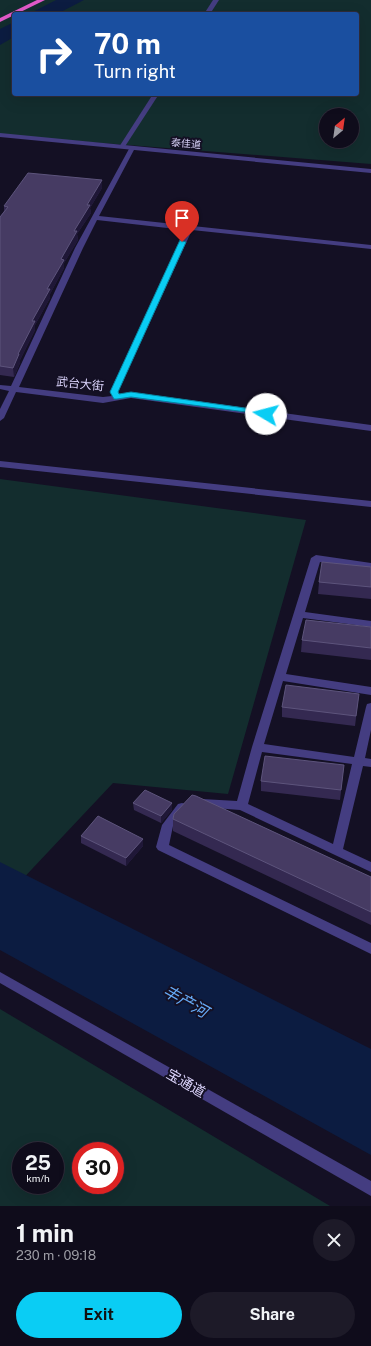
<!DOCTYPE html>
<meta charset="utf-8">
<style>
:root{--surface:#0f0c1b;--page:#1d1a28;--text:#f1f3f6;--muted:#9b9ba3;--line:#2f2c3a;--accent:#0acdf4}
body{margin:0;font-family:"Public Sans","Noto Sans SC",sans-serif;background:var(--page);color:var(--text);height:100vh;display:flex;flex-direction:column;font-size:15px;white-space:nowrap}
*{box-sizing:border-box;margin:0}
p{font-size:13px;color:var(--muted)}
.icon{flex:none;width:22px;height:22px;fill:none;stroke:currentColor;stroke-width:2;stroke-linecap:round;stroke-linejoin:round}
.map{position:relative;height:1206px;overflow:hidden}
.side{display:flex;flex-direction:column;background:var(--surface);flex:1}
.side>*{flex:none}
.guide{position:absolute;left:12px;top:12px;width:347px;height:84px;border-radius:4px;box-shadow:0 4px 16px #0002,0 0 0 1px var(--line);background:#1a4fa0;color:#fff;overflow:hidden}
.needle{width:26px;rotate:29deg}
.controls{position:absolute;left:319px;top:108px;display:grid;gap:8px}
.controls a{display:grid;place-items:center;width:40px;height:40px;border-radius:50%;background:var(--surface);box-shadow:0 4px 16px #0002,0 0 0 1px var(--line);font-size:20px}
.speed{position:absolute;left:12px;top:1142px;display:flex;gap:8px;font-size:20px;font-weight:700;text-align:center}
.speed>*{display:grid;place-content:center;width:52px;height:52px;border-radius:50%;background:var(--surface);box-shadow:0 4px 16px #0002,0 0 0 1px var(--line);line-height:1}
.speed small{font-size:10px;font-weight:400}
.speed .limit{border:6px solid #d22;background:#fff;color:#111}
.pin{position:absolute;display:grid;place-items:center;width:34px;height:34px;color:#fff;margin:-41px -17px;border-radius:50% 50% 50% 0;rotate:-45deg;box-shadow:0 0 4px #0007}
.pin .icon{rotate:45deg}
.me{position:absolute;width:44px;margin:-22px;rotate:278deg;stroke-linejoin:round;filter:drop-shadow(0 0 3px #0008)}
.turn{display:flex;align-items:center;gap:14px;height:84px;padding:0 16px;font-size:18px}
.turn .icon{width:52px;height:52px;stroke-width:2.5}
.turn b{display:block;font-size:28px;line-height:34px}
.round{display:grid;place-items:center;flex:none;width:42px;height:42px;border-radius:21px;background:var(--page)}
.overview{display:flex;align-items:center;justify-content:space-between;height:68px;padding:0 16px}
h1{font-size:24px;font-weight:700;line-height:30px}
.primary-button{display:flex;gap:8px;margin-top:auto;padding:8px 16px}
.primary-button a{flex:1;height:46px;border-radius:24px;background:var(--accent);color:#111;font-size:16px;font-weight:700;line-height:46px;text-align:center}
.primary-button a+a{background:var(--page);color:var(--text)}
.map>svg:first-child{display:block}
</style>
<div class="map">
<svg width="371" height="1206" viewBox="0 0 371 1206">
<rect width="100%" height="100%" fill="#141024"/>
<!-- green -->
<g fill="#132d2e" fill-rule="evenodd">
<path d="M 0,0 L 371,0 L 371,164 L 0,135 ZM 14,14 L 357,14 L 357,94 L 14,94 ZM 326,115 L 352,115 L 352,141 L 326,141 Z"/>
<path d="M 0,479 L 306,520 L 228,794 L 113,783 L 0,903 Z"/>
<path d="M 0,1009 L 330,1206 L 0,1206 ZM 21,1151 L 55,1151 L 55,1185 L 21,1185 ZM 81,1151 L 115,1151 L 115,1185 L 81,1185 Z"/>
</g>
<!-- water -->
<g fill="#0c1c41">
<path d="M 56,0 L 84,0 L 57,14 L 29,14 Z"/>
<path d="M 14,22 L 14,37 L 0,45 L 0,29 Z"/>
<path d="M 0,862 L 371,1049 L 371,1155 L 0,950 Z"/>
</g>
<g fill="none" stroke-linecap="round" stroke-linejoin="round">
<!-- minor -->
<g fill="#443d81" fill-rule="evenodd">
<path d="M 213,0 L 219,0 L 210,14 L 204,14 Z"/>
<path d="M 153,94 L 159,94 L 124,148 L 120,148 L 119,147 Z"/>
<path d="M 130,147 L 135,148 L 99,216 L 371,245 L 371,249 L 192,230 L 118,392 L 120,394 L 131,392 L 371,425 L 371,431 L 131,398 L 103,403 L 16,392 L 4,418 L 0,421 L 0,409 L 9,391 L 0,389 L 0,385 L 11,386 L 75,248 ZM 97,220 L 185,230 L 110,392 L 112,396 L 103,397 L 19,387 L 83,248 Z"/>
<path d="M 0,461 L 371,501 L 371,507 L 0,467 Z"/>
<path d="M 316,555 L 371,563 L 371,569 L 320,562 L 305,612 L 371,621 L 371,627 L 303,618 L 286,674 L 371,687 L 371,695 L 283,681 L 264,744 L 354,757 L 366,707 L 367,704 L 371,703 L 371,730 L 365,758 L 371,759 L 371,767 L 363,766 L 343,849 L 371,862 L 371,872 L 240,810 L 202,807 L 198,806 L 196,803 L 198,800 L 202,799 L 237,801 L 252,747 L 311,558 ZM 262,752 L 352,764 L 333,844 L 248,804 Z"/>
<path d="M 182,803 L 186,804 L 188,807 L 173,826 L 169,845 L 371,943 L 371,954 L 158,850 L 156,847 L 162,825 L 178,804 Z"/>
</g>
<!-- tertiary -->
<g fill="#443d81" fill-rule="evenodd">
<path d="M 0,133 L 371,169 L 371,173 L 0,137 Z"/>
<path d="M 0,972 L 371,1181 L 371,1196 L 0,983 Z"/>
</g>
<!-- trunk -->
<path fill="#e15ac8" fill-rule="evenodd" d="M 37,0 L 45,0 L 0,22 L 0,18 Z"/>
</g>
<!-- wall -->
<g fill="#342951">
<path d="M 102,188 L 90,208 L 91,213 L 77,234 L 78,240 L 64,263 L 64,268 L 50,294 L 50,298 L 35,325 L 35,330 L 20,360 L 20,363 L 14,377 L 0,375 L 0,217 L 4,211 L 4,206 Z"/>
<path d="M 371,567 L 371,599 L 318,594 L 319,582 Z"/>
<path d="M 371,627 L 371,660 L 301,652 L 302,640 Z"/>
<path d="M 359,694 L 355,726 L 282,717 L 282,707 Z"/>
<path d="M 344,765 L 340,800 L 261,791 L 261,781 Z"/>
<path d="M 133,803 L 172,803 L 172,810 L 161,823 L 134,810 Z"/>
<path d="M 173,819 L 371,877 L 371,925 L 173,831 Z"/>
<path d="M 81,836 L 143,839 L 143,846 L 126,866 L 81,843 Z"/>
</g>
<!-- shaded-wall -->
<g fill="#1f1737">
<path d="M 102,180 L 102,188 L 90,208 L 91,213 L 77,234 L 78,240 L 64,263 L 64,268 L 50,294 L 50,298 L 35,325 L 35,330 L 20,360 L 20,363 L 14,377 L 13,368 L 18,354 L 32,321 L 74,231 L 87,205 Z"/>
<path d="M 172,803 L 172,810 L 161,823 L 161,816 Z"/>
<path d="M 143,839 L 143,846 L 126,866 L 126,858 Z"/>
</g>
<!-- building -->
<g fill="#463b63" stroke="#5d547c">
<path d="M 28,173 L 102,180 L 87,205 L 90,205 L 74,231 L 77,231 L 61,259 L 64,260 L 47,289 L 50,289 L 32,321 L 35,321 L 18,354 L 19,354 L 13,368 L 0,366 L 0,217 L 8,207 L 4,206 Z"/>
<path d="M 322,562 L 371,567 L 371,587 L 319,582 Z"/>
<path d="M 306,620 L 371,627 L 371,648 L 302,640 Z"/>
<path d="M 286,685 L 359,694 L 356,716 L 282,707 Z"/>
<path d="M 265,756 L 344,765 L 341,790 L 261,781 Z"/>
<path d="M 145,790 L 172,803 L 161,816 L 133,803 Z"/>
<path d="M 192,795 L 196,796 L 371,877 L 371,912 L 173,819 L 174,814 Z"/>
<path d="M 98,816 L 143,839 L 126,858 L 81,836 Z"/>
</g>
<!-- route -->
<path fill="#0acdf4" stroke="#06859f" d="M 180,240 L 186,242 L 118,392 L 119,394 L 131,392 L 266,411 L 270,414 L 269,415 L 131,397 L 117,399 L 114,399 L 110,392 Z"/>
<g text-anchor="middle" stroke-width="4" stroke-linejoin="round" paint-order="stroke">
<!-- far-street labels -->
<g font-size="10" fill="#dcd5fd" stroke="#141024">
<text transform="translate(186 143) rotate(5)" y="4">泰佳道</text>
</g>
<!-- street labels -->
<g font-size="12" fill="#dcd5fd" stroke="#141024">
<text transform="translate(80 384) rotate(6)" y="4">武台大街</text>
</g>
<!-- near-street labels -->
<g font-size="14" fill="#dcd5fd" stroke="#141024">
<text transform="translate(186 1083) rotate(30)" y="5">宝通道</text>
</g>
<!-- near-water labels -->
<g font-size="16" font-style="italic" fill="#67acf9" stroke="#141024">
<text transform="translate(186 1001) rotate(29)" y="6">丰产河</text>
</g>
</g>
</svg>
<div class="controls">
<a><svg class="needle" viewBox="-14 -14 28 28"><path d="M0-13l5 13h-10z" fill="#e53935"/><path d="M0 13l5-13h-10z" fill="#9b9ba3"/></svg></a>
</div>
<div class="speed"><div>25<small>km/h</small></div><div class="limit">30</div></div>
<div class="pin" style="left:182px;top:242px;background:#d93025"><svg class="icon" aria-label="arrive" viewBox="0 0 24 24"><path d="M6 21V4h12l-3 4 3 4H6"/></svg></div>
<svg class="me" style="left:266px;top:414px" viewBox="-20 -20 40 40"><circle r="19" fill="#fff"/><path d="M0-13L10 11 0 6-10 11z" fill="#0acdf4"/></svg>
<div class="guide">
<div class="turn"><svg class="icon" aria-label="right" viewBox="0 0 24 24"><path d="M7 20v-9h11M14 6l5 5-5 5"/></svg><div><b>70 m</b>Turn right</div></div>
</div>
</div>
<section class="side">
<div class="overview"><div><h1>1 min</h1><p>230 m · 09:18</p></div><a class="round"><svg class="icon" aria-label="close" viewBox="0 0 24 24"><path d="M6 6l12 12M18 6L6 18"/></svg></a></div>
<div class="primary-button"><a>Exit</a><a>Share</a></div>
</section>
